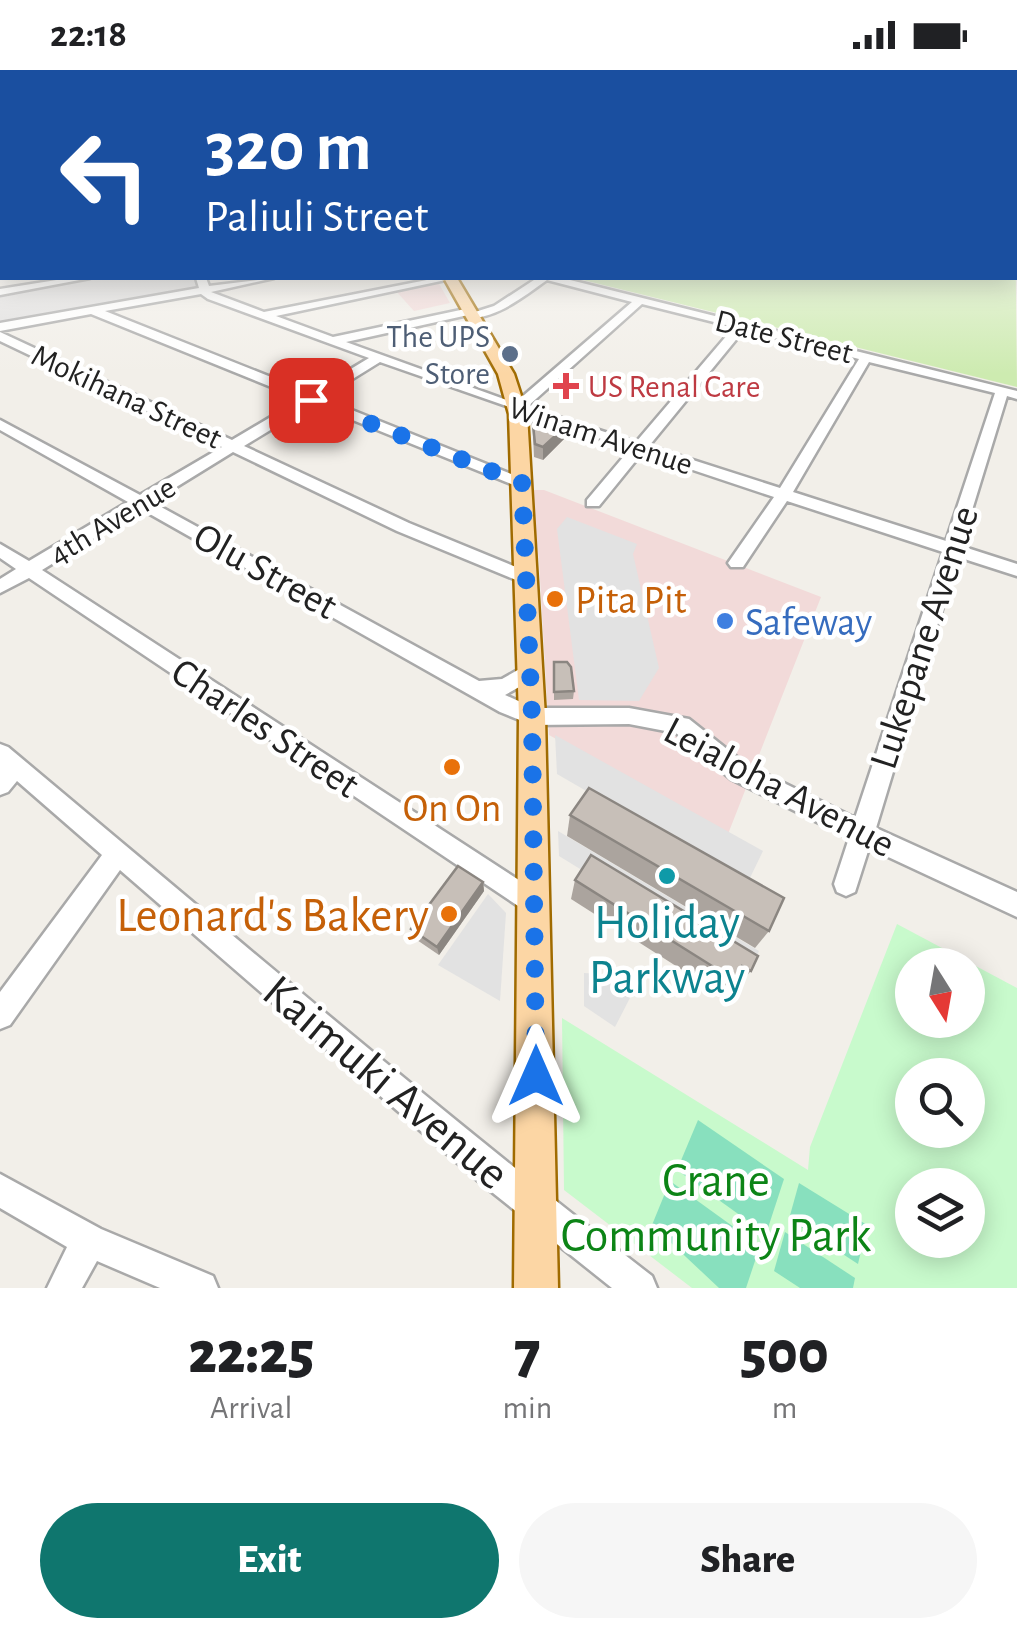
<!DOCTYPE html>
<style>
:root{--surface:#fff;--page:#f6f6f6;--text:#202124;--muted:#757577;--accent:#0f766e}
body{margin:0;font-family:"Alegreya Sans",sans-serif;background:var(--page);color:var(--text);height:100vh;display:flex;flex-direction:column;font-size:38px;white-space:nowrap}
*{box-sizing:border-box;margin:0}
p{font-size:32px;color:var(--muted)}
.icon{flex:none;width:55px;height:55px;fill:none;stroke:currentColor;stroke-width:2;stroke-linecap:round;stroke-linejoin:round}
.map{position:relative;height:1218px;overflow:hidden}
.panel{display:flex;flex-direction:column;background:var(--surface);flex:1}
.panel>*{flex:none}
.hud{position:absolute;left:0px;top:0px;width:1018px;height:210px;box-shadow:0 5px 25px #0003;background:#1a4fa0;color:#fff;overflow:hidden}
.needle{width:65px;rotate:169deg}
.fabs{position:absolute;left:895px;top:878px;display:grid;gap:20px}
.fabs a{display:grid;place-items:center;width:90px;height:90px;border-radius:50%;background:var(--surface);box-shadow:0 5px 25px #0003;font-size:50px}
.pin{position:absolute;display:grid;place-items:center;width:85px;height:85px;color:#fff;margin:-42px;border-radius:20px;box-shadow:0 5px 15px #0006}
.me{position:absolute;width:110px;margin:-55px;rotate:0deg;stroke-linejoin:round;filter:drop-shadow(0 0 8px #0008)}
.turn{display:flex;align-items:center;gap:35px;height:210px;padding:0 40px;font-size:45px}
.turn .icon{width:130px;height:130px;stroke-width:2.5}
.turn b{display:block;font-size:70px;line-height:85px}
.eta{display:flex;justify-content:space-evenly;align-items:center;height:170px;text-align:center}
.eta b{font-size:60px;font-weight:800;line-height:70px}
.action{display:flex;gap:20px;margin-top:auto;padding:20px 40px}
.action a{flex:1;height:115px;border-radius:60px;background:var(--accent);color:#fff;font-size:40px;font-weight:800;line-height:115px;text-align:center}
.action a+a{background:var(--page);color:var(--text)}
.status{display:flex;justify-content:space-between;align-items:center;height:70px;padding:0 50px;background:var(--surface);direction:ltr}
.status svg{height:28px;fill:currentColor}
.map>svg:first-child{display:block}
</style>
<div class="status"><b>22:18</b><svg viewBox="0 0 49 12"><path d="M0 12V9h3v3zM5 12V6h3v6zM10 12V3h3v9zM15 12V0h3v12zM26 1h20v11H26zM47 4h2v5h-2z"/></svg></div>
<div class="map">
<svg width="1017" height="1218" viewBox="0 0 1017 1218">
<rect width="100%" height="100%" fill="#f2efe9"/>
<!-- residential -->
<path fill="#e0dfdf" d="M 100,208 L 197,208 L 201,216 L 0,255 L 0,224 Z"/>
<!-- commercial -->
<g fill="#f2dad9">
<path d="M 438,212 L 450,233 L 414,241 L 396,221 Z"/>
<path d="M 531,420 L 544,420 L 821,527 L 728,764 L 549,665 L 539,491 Z"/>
</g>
<!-- grass -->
<path fill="#cdebb0" d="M 1015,134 L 1017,317 L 575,208 L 1015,208 Z"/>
<!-- park -->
<path fill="#c8facc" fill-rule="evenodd" d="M 897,854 L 1017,918 L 1017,1218 L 692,1218 L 564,1120 L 562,948 L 808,1100 L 810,1077 ZM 912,895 L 968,895 L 968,950 L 912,950 ZM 912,1005 L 968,1005 L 968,1060 L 912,1060 ZM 912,1115 L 968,1115 L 968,1170 L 912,1170 Z"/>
<!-- pitch -->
<g fill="#88e0be">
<path d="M 698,1050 L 784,1109 L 766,1164 L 677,1100 Z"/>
<path d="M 670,1111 L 760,1176 L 746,1218 L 719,1218 L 652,1155 Z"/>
<path d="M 799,1113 L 867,1155 L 858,1194 L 789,1149 Z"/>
<path d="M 785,1162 L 855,1208 L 853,1218 L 800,1218 L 774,1201 Z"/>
</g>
<!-- parking -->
<g fill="#e2e2e2">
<path d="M 567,447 L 637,474 L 633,484 L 659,598 L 639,631 L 579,630 L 557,459 Z"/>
<path d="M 555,665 L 763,781 L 747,814 L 557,704 Z"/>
<path d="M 558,761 L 759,881 L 749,903 L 559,786 Z"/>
<path d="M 488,824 L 506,843 L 500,931 L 438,895 Z"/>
<path d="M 584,903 L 602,904 L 632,924 L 615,957 L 584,936 Z"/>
</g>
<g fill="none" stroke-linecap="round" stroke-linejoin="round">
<defs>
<g id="minor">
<path d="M 2,154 L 2,162 L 0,163 L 0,155 Z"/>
<path d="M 69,208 L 90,208 L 0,225 L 0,219 Z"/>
<path d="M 196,208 L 206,208 L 209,216 L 274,208 L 211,222 L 264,242 L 437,208 L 455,208 L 276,246 L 333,267 L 470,238 L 475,242 L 494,236 L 537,208 L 562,208 L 1017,321 L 1017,329 L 1007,326 L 961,476 L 1017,494 L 1017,506 L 958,487 L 876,758 L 1017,822 L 1017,847 L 869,778 L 855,822 L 846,826 L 837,822 L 834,814 L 849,768 L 731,709 L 676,663 L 629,654 L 532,655 L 500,642 L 141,439 L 42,500 L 542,825 L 546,834 L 542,843 L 533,846 L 29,508 L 0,523 L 0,509 L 16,499 L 0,488 L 0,474 L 29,491 L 128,432 L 0,360 L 0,350 L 140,425 L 222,377 L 0,271 L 0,262 L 232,370 L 301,329 L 91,244 L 0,261 L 0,253 L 199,218 ZM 547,210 L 632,232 L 515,333 L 346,272 L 468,245 L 469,248 C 498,248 524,226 547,210 ZM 201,224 L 208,229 L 369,288 L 311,323 L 105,241 ZM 642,234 L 734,257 L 636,372 L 527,337 ZM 744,260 L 859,289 L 780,418 L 649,376 ZM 380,292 L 630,379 L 587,430 L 587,436 L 599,436 L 642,383 L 774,427 L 728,493 L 731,497 L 743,497 L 787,431 L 943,482 L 855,748 L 747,695 L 689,649 L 629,638 L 534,638 L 505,625 L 537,607 L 540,602 L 537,597 L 523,597 L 502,609 L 479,611 L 152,432 L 233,382 L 397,461 L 521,512 L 533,512 L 536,508 L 533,504 L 409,453 L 244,376 L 313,334 L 516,416 L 526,416 L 526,410 L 322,328 ZM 869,292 L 995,323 L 946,471 L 793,422 Z"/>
<path d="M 0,674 L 8,677 C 221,855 432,1036 652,1206 L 657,1218 L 612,1218 L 483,1115 L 120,800 L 10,955 L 0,959 L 0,922 L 102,785 L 17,711 L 8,722 L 0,725 Z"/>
<path d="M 0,1104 L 101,1159 L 213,1206 L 218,1218 L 160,1218 L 97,1191 L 82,1218 L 47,1218 L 67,1177 L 0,1138 Z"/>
</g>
<path id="major" d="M 444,208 L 457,208 L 514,304 L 527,344 L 545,647 L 558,1218 L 514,1218 L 519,647 L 509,344 L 498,304 Z"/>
</defs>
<!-- minor casing -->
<use href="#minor" stroke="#a9a9a9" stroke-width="5"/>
<!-- major casing -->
<use href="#major" stroke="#a06b00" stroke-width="5"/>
<!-- minor -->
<use href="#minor" fill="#fff" fill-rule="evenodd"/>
<!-- major -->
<use href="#major" fill="#fcd6a4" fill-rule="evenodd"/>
</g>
<!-- wall -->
<g fill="#aba49e">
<path d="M 532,345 L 560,348 L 560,352 L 566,367 L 543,390 L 534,387 Z"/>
<path d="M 554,592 L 574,621 L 573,629 L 554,630 Z"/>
<path d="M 570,745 L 769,861 L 755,878 L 567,766 Z"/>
<path d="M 591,785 L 751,901 L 737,916 L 733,914 L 723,926 L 571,829 L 575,810 Z"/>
<path d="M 483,812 L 484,821 L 439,885 L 414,868 L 411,859 Z"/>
</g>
<!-- shaded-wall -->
<g fill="#8b8681">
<path d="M 567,355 L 566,367 L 543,390 L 543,377 Z"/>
<path d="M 483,812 L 484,821 L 439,885 L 437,877 Z"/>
</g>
<!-- building -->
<g fill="#c7bfb8" stroke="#8b8681" stroke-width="2.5">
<path d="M 543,342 L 560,348 L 556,351 L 567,355 L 543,377 L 535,374 L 532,345 Z"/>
<path d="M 554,592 L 567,592 L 571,597 L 574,621 L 554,622 Z"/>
<path d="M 589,718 L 784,828 L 769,861 L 570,745 Z"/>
<path d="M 591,785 L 758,886 L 751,901 L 742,896 L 736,911 L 575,810 Z"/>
<path d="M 458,796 L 483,812 L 437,877 L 411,859 Z"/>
</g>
<!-- sky -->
<linearGradient id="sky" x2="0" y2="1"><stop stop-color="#8fc0e4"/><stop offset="0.44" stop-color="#f9f8f5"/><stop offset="1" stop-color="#f9f8f5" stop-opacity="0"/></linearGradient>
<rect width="1017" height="304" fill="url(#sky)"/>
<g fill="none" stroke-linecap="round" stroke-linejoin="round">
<!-- route -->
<path stroke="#1a73e8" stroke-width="18" stroke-dasharray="0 32.4" d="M 311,330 L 522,413 L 532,647 L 536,1006"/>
</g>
<!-- markers -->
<circle fill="#5c6f8a" stroke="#fff" stroke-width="4" cx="510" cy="284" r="10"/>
<path fill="#e0444e" stroke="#fff" stroke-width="4" d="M561 301h10v10h10v10h-10v10h-10v-10h-10v-10h10z"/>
<g fill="#e8710a" stroke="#fff" stroke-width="4">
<circle cx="555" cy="529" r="10"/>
<circle cx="452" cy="697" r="10"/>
<circle cx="449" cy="844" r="10"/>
</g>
<circle fill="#3f7fe0" stroke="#fff" stroke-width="4" cx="725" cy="551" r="10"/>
<circle fill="#0f9aa8" stroke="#fff" stroke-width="4" cx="667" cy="806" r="10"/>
<g text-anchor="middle" stroke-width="9" stroke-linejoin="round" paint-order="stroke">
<!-- far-service labels -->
<g font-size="32" fill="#4e5e75" stroke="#fff" text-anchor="end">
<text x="490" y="277">The UPS<tspan x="490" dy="37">Store</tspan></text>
</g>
<!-- far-street labels -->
<g font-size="32" fill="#222" stroke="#fff">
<text transform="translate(784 266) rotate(14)" y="11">Date Street</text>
<text transform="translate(127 326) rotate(25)" y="11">Mokihana Street</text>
<text transform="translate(601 365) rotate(18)" y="11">Winam Avenue</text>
<text transform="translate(112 450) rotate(-31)" y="11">4th Avenue</text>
</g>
<!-- far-health labels -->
<g font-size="32" fill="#be3a42" stroke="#fff" text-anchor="start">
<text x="588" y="327">US Renal Care</text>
</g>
<!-- street labels -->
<g font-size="40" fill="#222" stroke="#fff">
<text transform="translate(266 500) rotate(29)" y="14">Olu Street</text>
<text transform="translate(923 567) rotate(-72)" y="14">Lukepane Avenue</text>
<text transform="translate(266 657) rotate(34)" y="14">Charles Street</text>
<text transform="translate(780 716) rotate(28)" y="14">Leialoha Avenue</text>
</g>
<!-- food labels -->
<g font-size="40" fill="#c56008" stroke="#fff" text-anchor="start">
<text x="575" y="543">Pita Pit</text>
<text x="452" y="751" text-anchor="middle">On On</text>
</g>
<!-- shop labels -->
<g font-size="40" fill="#366cbe" stroke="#fff" text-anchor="start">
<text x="745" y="565">Safeway</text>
</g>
<!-- near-food labels -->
<g font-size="48" fill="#c56008" stroke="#fff" text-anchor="end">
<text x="429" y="861">Leonard's Bakery</text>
</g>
<!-- near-culture labels -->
<g font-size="48" fill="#0d838f" stroke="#fff">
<text x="667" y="868">Holiday<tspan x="667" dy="55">Parkway</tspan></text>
</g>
<!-- near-street labels -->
<g font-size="48" fill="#222" stroke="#fff">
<text transform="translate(387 1011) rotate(40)" y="17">Kaimuki Avenue</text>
</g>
<!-- near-park labels -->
<g font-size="48" fill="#0c8416" stroke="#fff">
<text x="716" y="1126">Crane<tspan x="716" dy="55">Community Park</tspan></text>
</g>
</g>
</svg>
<div class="fabs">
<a><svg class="needle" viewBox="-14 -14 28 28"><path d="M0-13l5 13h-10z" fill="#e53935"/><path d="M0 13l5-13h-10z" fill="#757577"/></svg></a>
<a><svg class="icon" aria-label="search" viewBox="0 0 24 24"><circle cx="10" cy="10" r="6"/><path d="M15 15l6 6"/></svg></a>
<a><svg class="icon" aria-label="layers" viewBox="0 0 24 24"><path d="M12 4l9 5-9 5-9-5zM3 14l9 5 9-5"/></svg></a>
</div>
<div class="pin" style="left:311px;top:330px;background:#d93025"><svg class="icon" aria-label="arrive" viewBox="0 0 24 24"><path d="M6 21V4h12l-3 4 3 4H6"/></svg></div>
<svg class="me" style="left:536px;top:1006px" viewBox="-20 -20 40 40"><path d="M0-17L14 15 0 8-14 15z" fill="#1a73e8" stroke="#fff" stroke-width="4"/></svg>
<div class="hud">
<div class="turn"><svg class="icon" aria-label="left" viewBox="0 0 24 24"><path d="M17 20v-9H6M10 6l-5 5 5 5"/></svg><div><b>320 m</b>Paliuli Street</div></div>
</div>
</div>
<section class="panel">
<div class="eta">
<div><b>22:25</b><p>Arrival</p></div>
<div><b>7</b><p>min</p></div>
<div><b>500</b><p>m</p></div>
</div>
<div class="action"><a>Exit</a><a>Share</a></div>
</section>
